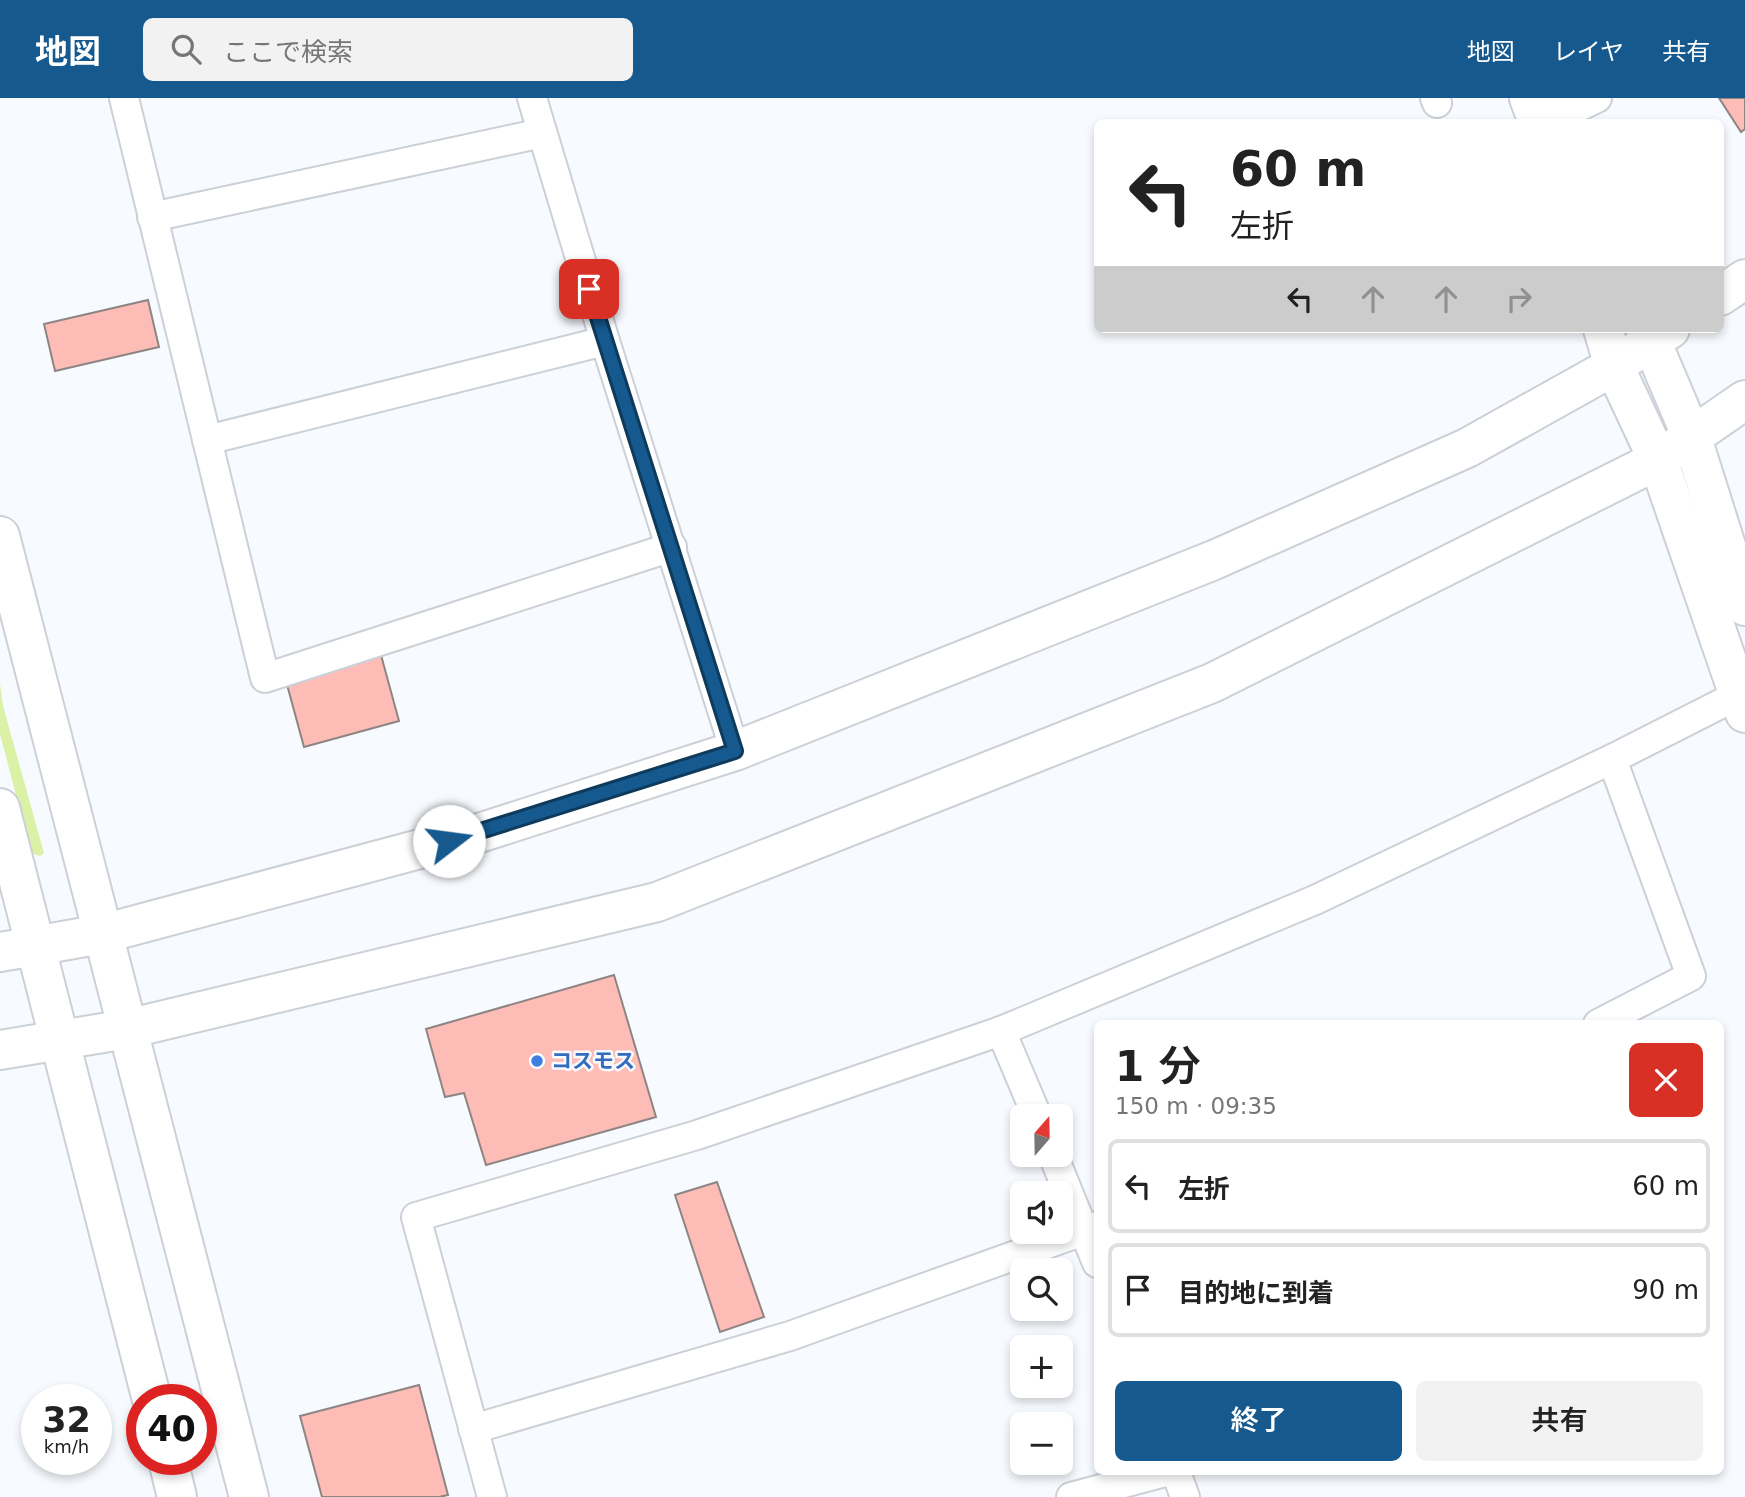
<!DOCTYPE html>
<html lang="ja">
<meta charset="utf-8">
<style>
:root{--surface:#fff;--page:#f2f2f2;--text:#222;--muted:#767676;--line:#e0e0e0;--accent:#15598e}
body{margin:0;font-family:"DejaVu Sans","Noto Sans JP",sans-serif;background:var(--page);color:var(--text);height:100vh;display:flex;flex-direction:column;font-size:26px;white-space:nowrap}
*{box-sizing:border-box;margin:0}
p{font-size:23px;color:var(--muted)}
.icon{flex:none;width:38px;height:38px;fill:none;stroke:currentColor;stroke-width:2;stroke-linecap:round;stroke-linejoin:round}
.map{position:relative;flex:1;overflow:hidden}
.side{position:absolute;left:1094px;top:922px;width:630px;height:455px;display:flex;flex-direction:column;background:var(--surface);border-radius:10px;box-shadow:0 4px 10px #0003}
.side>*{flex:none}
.hud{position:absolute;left:1094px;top:21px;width:630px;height:214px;border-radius:10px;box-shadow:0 4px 10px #0003;background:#fff;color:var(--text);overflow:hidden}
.needle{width:46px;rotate:20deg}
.tools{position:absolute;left:1010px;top:1006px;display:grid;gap:14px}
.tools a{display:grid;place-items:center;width:63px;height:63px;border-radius:10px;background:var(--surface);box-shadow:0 4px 10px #0003;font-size:35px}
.speed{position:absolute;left:21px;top:1286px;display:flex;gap:14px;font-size:35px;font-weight:700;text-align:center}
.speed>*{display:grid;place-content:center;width:91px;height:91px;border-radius:50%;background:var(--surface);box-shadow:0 4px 10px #0003;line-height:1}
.speed small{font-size:18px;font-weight:400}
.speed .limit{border:10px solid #d22;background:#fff;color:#111}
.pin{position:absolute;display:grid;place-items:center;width:60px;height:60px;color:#fff;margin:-30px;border-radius:14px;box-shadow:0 4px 10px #0006}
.me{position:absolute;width:77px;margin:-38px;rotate:75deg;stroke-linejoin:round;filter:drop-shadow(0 0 5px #0008)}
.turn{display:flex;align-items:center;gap:24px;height:147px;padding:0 21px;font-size:32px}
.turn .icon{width:91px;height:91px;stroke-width:2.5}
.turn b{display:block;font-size:49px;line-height:60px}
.lanes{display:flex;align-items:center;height:66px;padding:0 21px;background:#0003;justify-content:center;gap:35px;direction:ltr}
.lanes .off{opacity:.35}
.round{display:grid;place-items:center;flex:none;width:74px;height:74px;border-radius:10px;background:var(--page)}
.head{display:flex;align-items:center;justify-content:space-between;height:119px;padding:0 21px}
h1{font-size:42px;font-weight:600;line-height:52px}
.cta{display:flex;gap:14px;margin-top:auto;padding:14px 21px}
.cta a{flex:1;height:80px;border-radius:10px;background:var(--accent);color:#fff;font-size:28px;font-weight:600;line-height:80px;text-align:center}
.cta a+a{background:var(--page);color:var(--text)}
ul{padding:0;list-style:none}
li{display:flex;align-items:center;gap:21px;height:94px;margin:0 14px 10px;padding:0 7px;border:4px solid var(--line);border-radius:10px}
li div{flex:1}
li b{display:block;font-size:26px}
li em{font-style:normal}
header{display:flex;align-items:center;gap:42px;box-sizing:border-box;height:98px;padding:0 35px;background:var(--accent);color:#fff}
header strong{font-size:33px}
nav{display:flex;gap:38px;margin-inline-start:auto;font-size:24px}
.search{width:490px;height:63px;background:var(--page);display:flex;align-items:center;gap:18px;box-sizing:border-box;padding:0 24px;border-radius:10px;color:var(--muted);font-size:26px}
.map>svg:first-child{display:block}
</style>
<header>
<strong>地図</strong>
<div class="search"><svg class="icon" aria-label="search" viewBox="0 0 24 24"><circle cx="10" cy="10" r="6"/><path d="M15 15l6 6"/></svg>ここで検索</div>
<nav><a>地図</a><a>レイヤ</a><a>共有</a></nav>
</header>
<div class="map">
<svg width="1745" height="1399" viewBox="0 0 1745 1399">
<rect width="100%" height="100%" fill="#f7fafe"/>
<!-- green -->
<path fill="#daf1a6" d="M 0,586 L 3,608 L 44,755 L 40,758 L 31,755 L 0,636 Z"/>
<!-- building -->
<g fill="#fdbcb6" stroke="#8d8584" stroke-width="2">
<path d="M 1719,0 L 1745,0 L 1745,31 L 1741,34 Z"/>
<path d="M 148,202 L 159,249 L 55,273 L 44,226 Z"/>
<path d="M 381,557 L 399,623 L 304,649 L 286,583 Z"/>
<path d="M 614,877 L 656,1019 L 486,1067 L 464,995 L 445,999 L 426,931 Z"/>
<path d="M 717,1084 L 764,1219 L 720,1234 L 675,1097 Z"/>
<path d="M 419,1287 L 448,1397 L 439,1399 L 322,1399 L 300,1318 Z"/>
</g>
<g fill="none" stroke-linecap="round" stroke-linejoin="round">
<defs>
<g id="street">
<path d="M 124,0 L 265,580 L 672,449"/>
<path d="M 532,0 L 605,243 L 735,653"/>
<path d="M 1435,0 L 1437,5"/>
<path d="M 1548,24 L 1597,0"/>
<path d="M 152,119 L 542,35"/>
<path d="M 207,342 L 605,243"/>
<path d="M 1612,661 L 1738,597"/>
<path d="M 1001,933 L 1037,1018"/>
<path d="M 1053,1057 L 1097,1165"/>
<path d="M 473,1331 L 790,1238 L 1097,1128"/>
<path d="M 1176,1374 L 1185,1399"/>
<path d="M 492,1399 L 416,1119 L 697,1037 L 1001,933 L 1315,802 L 1612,661 L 1691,878 L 1598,926"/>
<path d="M 1071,1399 L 1165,1374"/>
</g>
<g id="secondary">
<path d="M 1529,0 L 1538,24"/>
<path d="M 1558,0 L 1567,24"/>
<path d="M 1720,198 L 1745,181"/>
<path d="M 1603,231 L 1614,268 L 1658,362 L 1745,615"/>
<path d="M 1646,231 L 1691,337 L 1745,508"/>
<path d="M 0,438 L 249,1399"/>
<path d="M 0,710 L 152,1302"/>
<path d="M 0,854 L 102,836 L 476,736 L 735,653 L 1214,462 L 1467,350 L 1614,268 L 1670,231"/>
<path d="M 0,952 L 127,931 L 657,804 L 1212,585 L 1658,362 L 1745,302"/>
<path d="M 168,1362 L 177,1399"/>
</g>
</defs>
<!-- street casing -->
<use href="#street" stroke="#ccd0d7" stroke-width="32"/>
<!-- secondary casing -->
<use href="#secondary" stroke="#ccd0d7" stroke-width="42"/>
<!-- street -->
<use href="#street" stroke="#fff" stroke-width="28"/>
<!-- secondary -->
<use href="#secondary" stroke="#fff" stroke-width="38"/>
</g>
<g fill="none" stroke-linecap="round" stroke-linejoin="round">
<defs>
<path id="route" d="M 449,743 L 735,653 L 589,191"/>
</defs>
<!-- route casing -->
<use href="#route" stroke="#0e3a5c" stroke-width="18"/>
<!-- route -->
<use href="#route" stroke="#15598e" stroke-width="12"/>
</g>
<!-- markers -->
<circle fill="#3f7fe0" stroke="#f7fafe" stroke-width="2.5" cx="537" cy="963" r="7"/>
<g text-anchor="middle" stroke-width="5" stroke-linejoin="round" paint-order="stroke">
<!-- shop labels -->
<g font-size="21" font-weight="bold" fill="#366cbe" stroke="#f7fafe" text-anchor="start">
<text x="551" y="970">コスモス</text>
</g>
</g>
</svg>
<div class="tools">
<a><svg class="needle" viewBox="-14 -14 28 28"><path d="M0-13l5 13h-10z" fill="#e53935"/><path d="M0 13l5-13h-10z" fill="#767676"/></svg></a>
<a><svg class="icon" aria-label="sound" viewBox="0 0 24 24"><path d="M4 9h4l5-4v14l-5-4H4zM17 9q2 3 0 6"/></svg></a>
<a><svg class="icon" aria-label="search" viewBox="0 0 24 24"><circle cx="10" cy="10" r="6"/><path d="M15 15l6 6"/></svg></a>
<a>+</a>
<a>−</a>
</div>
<div class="speed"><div>32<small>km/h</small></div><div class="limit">40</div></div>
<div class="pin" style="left:589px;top:191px;background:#d93025"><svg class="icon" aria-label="arrive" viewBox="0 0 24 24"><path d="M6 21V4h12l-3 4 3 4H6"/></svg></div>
<svg class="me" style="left:449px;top:743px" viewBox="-20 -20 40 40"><circle r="19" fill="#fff"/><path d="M0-13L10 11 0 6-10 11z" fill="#15598e"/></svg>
<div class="hud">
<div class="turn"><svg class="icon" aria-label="left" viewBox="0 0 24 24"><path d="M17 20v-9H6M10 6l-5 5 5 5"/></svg><div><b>60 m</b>左折</div></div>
<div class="lanes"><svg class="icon" aria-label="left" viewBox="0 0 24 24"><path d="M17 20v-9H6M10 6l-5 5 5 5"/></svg><svg class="icon off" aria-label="ahead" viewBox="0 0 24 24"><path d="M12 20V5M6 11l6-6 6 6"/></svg><svg class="icon off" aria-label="ahead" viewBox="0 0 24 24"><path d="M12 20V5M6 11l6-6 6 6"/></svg><svg class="icon off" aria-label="right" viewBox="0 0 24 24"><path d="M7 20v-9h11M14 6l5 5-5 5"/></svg></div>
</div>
<section class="side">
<div class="head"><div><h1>1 分</h1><p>150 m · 09:35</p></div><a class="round" style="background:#d93025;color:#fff"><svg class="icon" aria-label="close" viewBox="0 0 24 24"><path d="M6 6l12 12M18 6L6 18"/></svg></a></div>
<ul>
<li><svg class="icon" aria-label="left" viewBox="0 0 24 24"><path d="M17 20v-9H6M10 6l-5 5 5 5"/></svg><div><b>左折</b></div><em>60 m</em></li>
<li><svg class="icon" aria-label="arrive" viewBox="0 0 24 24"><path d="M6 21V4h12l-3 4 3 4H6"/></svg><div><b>目的地に到着</b></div><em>90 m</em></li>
</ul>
<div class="cta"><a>終了</a><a>共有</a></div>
</section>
</div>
